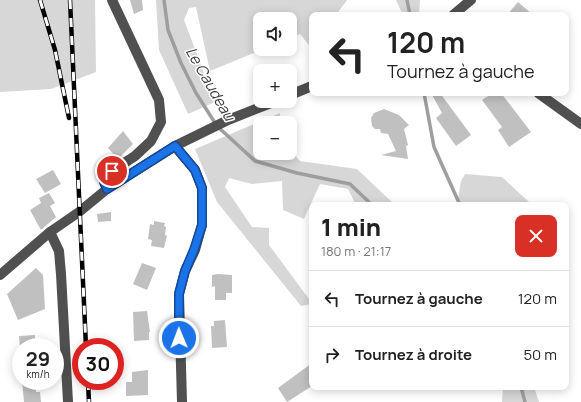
<!DOCTYPE html>
<html lang="fr">
<meta charset="utf-8">
<style>
:root{--surface:#fff;--page:#f2f2f2;--text:#222;--muted:#767676;--line:#e0e0e0}
body{margin:0;font-family:Manrope,sans-serif;background:var(--page);color:var(--text);height:100vh;display:flex;flex-direction:column;font-size:15px;white-space:nowrap}
*{box-sizing:border-box;margin:0}
p{font-size:13px;color:var(--muted)}
.icon{flex:none;width:22px;height:22px;fill:none;stroke:currentColor;stroke-width:2;stroke-linecap:round;stroke-linejoin:round}
.map{position:relative;flex:1;overflow:hidden}
.details{position:absolute;left:309px;top:202px;width:260px;height:188px;display:flex;flex-direction:column;background:var(--surface);border-radius:8px;box-shadow:0 2px 10px #0003}
.details>*{flex:none}
.banner{position:absolute;left:309px;top:12px;width:260px;height:84px;border-radius:8px;box-shadow:0 2px 10px #0003;background:#fff;color:var(--text);overflow:hidden}
.tools{position:absolute;left:253px;top:12px;display:grid;gap:8px}
.tools a{display:grid;place-items:center;width:44px;height:44px;border-radius:8px;background:var(--surface);box-shadow:0 2px 10px #0003;font-size:20px}
.speed{position:absolute;left:12px;top:338px;display:flex;gap:8px;font-size:20px;font-weight:700;text-align:center}
.speed>*{display:grid;place-content:center;width:52px;height:52px;border-radius:50%;background:var(--surface);box-shadow:0 2px 10px #0003;line-height:1}
.speed small{font-size:10px;font-weight:400}
.speed .limit{border:6px solid #d22;background:#fff;color:#111}
.pin{position:absolute;display:grid;place-items:center;width:34px;height:34px;color:#fff;margin:-17px;border:2px solid #fff;border-radius:50%;box-shadow:0 1px 4px #0007}
.me{position:absolute;width:44px;margin:-22px;rotate:359deg;stroke-linejoin:round;filter:drop-shadow(0 0 3px #0008)}
.turn{display:flex;align-items:center;gap:14px;height:84px;padding:0 12px;font-size:18px}
.turn .icon{width:52px;height:52px;stroke-width:2.5}
.turn b{display:block;font-size:28px;line-height:34px}
.round{display:grid;place-items:center;flex:none;width:42px;height:42px;border-radius:8px;background:var(--page)}
.headline{display:flex;align-items:center;justify-content:space-between;height:68px;padding:0 12px}
h1{font-size:24px;font-weight:800;line-height:30px}
ul{padding:0;list-style:none}
li{display:flex;align-items:center;gap:12px;height:56px;padding:0 12px;border-top:1px solid var(--line)}
li div{flex:1}
li b{display:block;font-size:15px}
li em{font-style:normal}
.map>svg:first-child{display:block}
</style>
<div class="map">
<svg width="581" height="402" viewBox="0 0 581 402">
<rect width="100%" height="100%" fill="#fff"/>
<!-- green -->
<g fill="#d7d7d7">
<path d="M 0,0 L 95,0 L 96,72 L 51,89 L 0,92 Z"/>
<path d="M 156,0 L 347,0 L 336,15 L 312,15 L 312,49 L 300,34 L 290,38 L 290,19 L 260,19 L 260,49 L 263,49 L 210,71 L 196,7 L 189,8 L 184,20 L 215,102 L 188,114 L 159,50 Z"/>
<path d="M 396,0 L 420,0 L 419,15 L 403,15 Z"/>
<path d="M 280,113 L 280,123 L 260,123 L 260,153 L 290,153 L 290,150 L 300,161 L 357,169 L 395,205 L 356,205 L 348,189 L 320,184 L 304,219 L 283,210 L 282,181 L 252,184 L 229,178 L 225,187 L 252,227 L 269,228 L 269,245 L 312,303 L 312,304 L 301,306 L 217,202 L 195,149 Z"/>
<path d="M 465,174 L 502,177 L 529,202 L 529,205 L 457,205 L 461,181 Z"/>
<path d="M 503,387 L 534,387 L 539,402 L 502,402 Z"/>
</g>
<g fill="none" stroke-linecap="round" stroke-linejoin="round">
<!-- stream -->
<g stroke="#9e9e9e" stroke-width="3.5">
<path d="M 164,0 L 168,30 L 181,63 L 196,93 L 217,126 L 255,161 L 297,173 L 350,184 L 372,205"/>
<path d="M 407,0 L 410,15"/>
<path d="M 424,93 L 434,147 L 460,205"/>
<path d="M 521,387 L 525,402"/>
</g>
</g>
<!-- building -->
<g fill="#c0c0c0">
<path d="M 130,0 L 142,0 L 143,10 L 134,14 Z"/>
<path d="M 518,2 L 533,15 L 507,15 Z"/>
<path d="M 431,93 L 440,93 L 471,135 L 456,146 L 436,118 L 442,113 Z"/>
<path d="M 493,93 L 501,93 L 531,132 L 509,147 L 498,130 L 502,127 L 482,100 Z"/>
<path d="M 384,109 L 399,115 L 409,125 L 404,129 L 408,145 L 406,146 L 408,159 L 381,155 L 396,151 L 388,134 L 381,133 L 380,129 L 375,129 L 372,126 L 371,118 L 374,113 Z"/>
<path d="M 123,131 L 133,144 L 118,159 L 108,148 Z"/>
<path d="M 53,170 L 61,184 L 45,193 L 36,179 Z"/>
<path d="M 49,193 L 55,203 L 50,206 L 56,217 L 41,230 L 30,210 L 41,203 L 39,198 Z"/>
<path d="M 111,212 L 111,221 L 98,222 L 97,214 Z"/>
<path d="M 154,221 L 165,223 L 164,226 L 166,227 L 165,235 L 167,236 L 164,248 L 151,246 L 152,240 L 148,239 L 150,224 L 154,225 Z"/>
<path d="M 142,263 L 156,268 L 147,290 L 133,284 Z"/>
<path d="M 36,268 L 43,275 L 45,309 L 18,320 L 7,294 Z"/>
<path d="M 218,274 L 232,275 L 232,293 L 226,293 L 226,300 L 215,300 L 215,286 L 212,287 L 212,275 Z"/>
<path d="M 147,311 L 150,332 L 149,332 L 149,340 L 134,341 L 133,312 Z"/>
<path d="M 225,320 L 227,347 L 212,348 L 211,326 L 214,326 L 214,321 Z"/>
<path d="M 35,335 L 35,347 L 20,347 L 19,336 Z"/>
<path d="M 312,363 L 312,386 L 287,402 L 278,388 Z"/>
<path d="M 148,370 L 148,395 L 126,396 L 126,382 L 132,382 L 132,372 Z"/>
<path d="M 22,381 L 35,381 L 36,392 L 40,392 L 41,402 L 24,402 Z"/>
</g>
<g fill="none" stroke-linecap="round" stroke-linejoin="round">
<!-- minor -->
<g stroke="#505050" stroke-width="10">
<path d="M 453,15 L 471,0"/>
<path d="M 538,93 L 581,124"/>
<path d="M 290,95 L 312,86"/>
<path d="M 175,146 L 195,170 L 202,188 L 202,225 L 195,250 L 185,271 L 179,294 L 182,402"/>
<path d="M 107,189 L 104,181 L 112,171 L 135,156 L 151,141 L 161,122 L 159,100 L 112,0"/>
<path d="M 50,232 L 59,251 L 61,274 L 68,402"/>
<path d="M 0,275 L 50,232 L 79,212 L 107,189 L 175,146 L 228,120 L 276,101"/>
</g>
<defs>
<g id="rail">
<path d="M 40,0 L 55,50 L 69,118"/>
<path d="M 70,0 L 86,347"/>
<path d="M 88,381 L 89,402"/>
</g>
</defs>
<!-- rail casing -->
<use href="#rail" stroke="#000" stroke-width="4.5"/>
<!-- rail -->
<use href="#rail" stroke="#fff" stroke-width="3" stroke-dasharray="9" stroke-linecap="butt"/>
</g>
<g fill="none" stroke-linecap="round" stroke-linejoin="round">
<defs>
<path id="route" d="M 112,171 L 104,182 L 107,189 L 175,146 L 195,170 L 202,188 L 202,225 L 194,250 L 185,271 L 179,294 L 179,338"/>
</defs>
<!-- route casing -->
<use href="#route" stroke="#114b97" stroke-width="10"/>
<!-- route -->
<use href="#route" stroke="#1a73e8" stroke-width="7"/>
</g>
<g text-anchor="middle" stroke-width="3" stroke-linejoin="round" paint-order="stroke">
<!-- water labels -->
<g font-size="15" font-style="italic" fill="#3f3f3f" stroke="#fff">
<text transform="translate(210 84) rotate(60)" y="5">Le Caudeau</text>
</g>
</g>
</svg>
<div class="tools">
<a><svg class="icon" aria-label="sound" viewBox="0 0 24 24"><path d="M4 9h4l5-4v14l-5-4H4zM17 9q2 3 0 6"/></svg></a>
<a>+</a>
<a>−</a>
</div>
<div class="speed"><div>29<small>km/h</small></div><div class="limit">30</div></div>
<div class="pin" style="left:112px;top:171px;background:#d93025"><svg class="icon" aria-label="arrive" viewBox="0 0 24 24"><path d="M6 21V4h12l-3 4 3 4H6"/></svg></div>
<svg class="me" style="left:179px;top:338px" viewBox="-20 -20 40 40"><circle r="17" fill="#1a73e8" stroke="#fff" stroke-width="3"/><path d="M0-11L8 9 0 5-8 9z" fill="#fff"/></svg>
<div class="banner">
<div class="turn"><svg class="icon" aria-label="left" viewBox="0 0 24 24"><path d="M17 20v-9H6M10 6l-5 5 5 5"/></svg><div><b>120 m</b>Tournez à gauche</div></div>
</div>
<section class="details">
<div class="headline"><div><h1>1 min</h1><p>180 m · 21:17</p></div><a class="round" style="background:#d93025;color:#fff"><svg class="icon" aria-label="close" viewBox="0 0 24 24"><path d="M6 6l12 12M18 6L6 18"/></svg></a></div>
<ul>
<li><svg class="icon" aria-label="left" viewBox="0 0 24 24"><path d="M17 20v-9H6M10 6l-5 5 5 5"/></svg><div><b>Tournez à gauche</b></div><em>120 m</em></li>
<li><svg class="icon" aria-label="right" viewBox="0 0 24 24"><path d="M7 20v-9h11M14 6l5 5-5 5"/></svg><div><b>Tournez à droite</b></div><em>50 m</em></li>
</ul>
</section>
</div>
